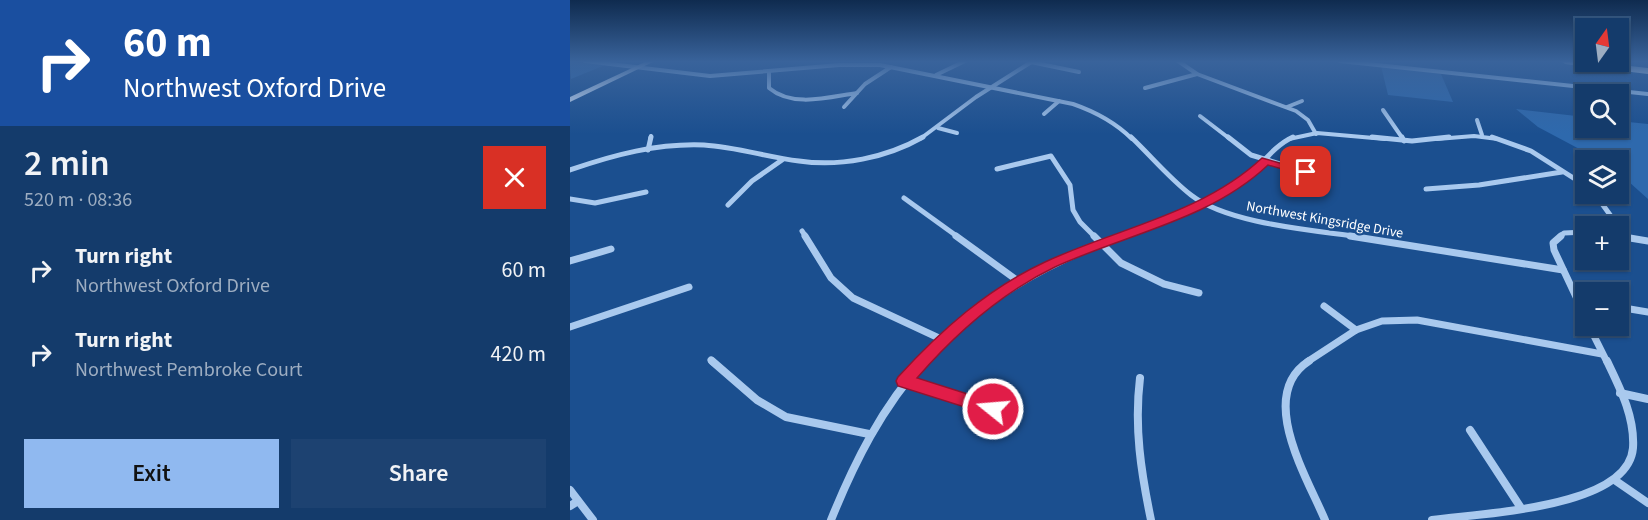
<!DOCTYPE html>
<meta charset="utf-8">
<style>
:root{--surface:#143b6b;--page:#1d4271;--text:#f1f3f6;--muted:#9dadc1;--line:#33557e;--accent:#90b9f0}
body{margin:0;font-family:"Source Sans 3",sans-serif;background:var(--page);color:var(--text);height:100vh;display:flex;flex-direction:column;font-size:22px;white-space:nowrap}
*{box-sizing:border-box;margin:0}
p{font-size:20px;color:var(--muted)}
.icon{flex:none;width:33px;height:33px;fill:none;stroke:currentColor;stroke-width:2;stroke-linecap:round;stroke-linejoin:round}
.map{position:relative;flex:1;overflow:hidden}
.panel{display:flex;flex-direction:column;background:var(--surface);width:570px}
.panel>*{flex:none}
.top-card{background:#1a4fa0;color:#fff;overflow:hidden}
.needle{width:39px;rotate:14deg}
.tools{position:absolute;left:1005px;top:18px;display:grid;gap:12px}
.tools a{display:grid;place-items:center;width:54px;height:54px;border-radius:0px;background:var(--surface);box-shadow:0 2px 4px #0004,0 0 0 2px var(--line);font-size:30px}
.pin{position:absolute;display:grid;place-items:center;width:51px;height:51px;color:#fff;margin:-26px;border-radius:12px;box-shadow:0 3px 9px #0006}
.me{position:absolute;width:66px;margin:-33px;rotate:287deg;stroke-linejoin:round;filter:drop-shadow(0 0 4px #0008)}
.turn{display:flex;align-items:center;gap:21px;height:126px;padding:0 24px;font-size:27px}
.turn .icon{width:78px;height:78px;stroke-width:2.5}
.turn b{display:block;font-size:42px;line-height:51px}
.round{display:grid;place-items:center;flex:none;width:63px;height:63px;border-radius:0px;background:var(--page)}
.headline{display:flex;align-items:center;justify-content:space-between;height:102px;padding:0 24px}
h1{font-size:36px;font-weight:600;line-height:45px}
.primary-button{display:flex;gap:12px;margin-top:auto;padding:12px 24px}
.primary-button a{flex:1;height:69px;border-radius:0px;background:var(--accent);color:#111;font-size:24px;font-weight:600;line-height:69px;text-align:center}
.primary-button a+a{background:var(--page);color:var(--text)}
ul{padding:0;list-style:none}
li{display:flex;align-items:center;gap:18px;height:84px;padding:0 24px}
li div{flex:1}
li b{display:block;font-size:22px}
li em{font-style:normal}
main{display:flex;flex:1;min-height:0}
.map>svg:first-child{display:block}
</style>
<main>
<section class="panel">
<div class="top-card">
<div class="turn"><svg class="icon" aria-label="right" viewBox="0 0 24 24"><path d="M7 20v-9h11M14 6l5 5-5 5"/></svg><div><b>60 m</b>Northwest Oxford Drive</div></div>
</div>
<div class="headline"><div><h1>2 min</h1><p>520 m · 08:36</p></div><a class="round" style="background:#d93025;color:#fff"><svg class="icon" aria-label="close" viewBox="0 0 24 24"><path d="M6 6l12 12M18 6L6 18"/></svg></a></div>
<ul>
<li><svg class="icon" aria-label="right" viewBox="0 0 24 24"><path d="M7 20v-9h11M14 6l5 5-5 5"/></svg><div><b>Turn right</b><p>Northwest Oxford Drive</p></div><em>60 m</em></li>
<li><svg class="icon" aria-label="right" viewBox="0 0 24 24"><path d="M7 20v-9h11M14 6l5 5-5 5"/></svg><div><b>Turn right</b><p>Northwest Pembroke Court</p></div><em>420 m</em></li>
</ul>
<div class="primary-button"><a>Exit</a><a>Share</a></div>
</section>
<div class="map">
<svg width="1078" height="520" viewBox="0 0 1078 520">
<rect width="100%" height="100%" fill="#1b4f8f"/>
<!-- green -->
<g fill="#2e69ad">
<path d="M 0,62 L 35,65 L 1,79 Z"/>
<path d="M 811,66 L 871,74 L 883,102 L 818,95 Z"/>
<path d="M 946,109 L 1015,117 L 1016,128 L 1048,128 L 1049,121 L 1078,124 L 1078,199 L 1049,173 L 1048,160 L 1030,160 L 968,127 Z"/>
</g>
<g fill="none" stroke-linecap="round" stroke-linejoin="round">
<!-- minor-far3 -->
<g stroke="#a9c9ee" stroke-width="4">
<path d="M 15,61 L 140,76 L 269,65 L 310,65 L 503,104 C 526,112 545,122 562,139"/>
<path d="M 608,61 L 627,74 L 726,111 L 738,120 L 746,134"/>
<path d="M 770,61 L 1078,94"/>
<path d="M 461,62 L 509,72"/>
<path d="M 199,72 L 199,88 C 223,108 259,97 287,93"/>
<path d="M 366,75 L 395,61"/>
<path d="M 575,88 L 627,74"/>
<path d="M 274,107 L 295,84 L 321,67"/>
<path d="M 717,107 L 732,101"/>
<path d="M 813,110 L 833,139"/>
<path d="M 474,114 L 489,101"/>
<path d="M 630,116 L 660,139"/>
<path d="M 907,120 L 912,135"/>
<path d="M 368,128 L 387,133"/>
<path d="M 80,139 L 81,136"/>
<path d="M 350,139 L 406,97 L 463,61"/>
<path d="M 719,139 L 747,133 L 815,139"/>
<path d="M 867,139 L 904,136 L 928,139"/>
</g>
<!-- minor-far2 -->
<g stroke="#a9c9ee" stroke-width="5">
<path d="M 561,137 C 581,156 599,178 621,195 C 658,224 743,230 790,237"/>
<path d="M 658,137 L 681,155 L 756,178"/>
<path d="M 802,137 L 842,141 L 879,137"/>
<path d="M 832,137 L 834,141"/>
<path d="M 922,137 L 961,151 L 1016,186"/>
<path d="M 78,150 L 81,137"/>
<path d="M 427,169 L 481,156 L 500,185 L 503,210 L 510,222 L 525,237"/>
<path d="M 0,170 C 43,155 88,143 134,145 C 166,147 197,157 229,161 C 270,167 316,158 353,137"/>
<path d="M 856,189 L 909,185 L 992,172"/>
<path d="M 1025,194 L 1056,237"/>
<path d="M 334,198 L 388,237"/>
<path d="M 0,199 L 25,203 L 76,192"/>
<path d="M 158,205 L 182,181 L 212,160"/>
<path d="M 232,231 L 236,237"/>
<path d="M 1048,236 L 1055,237"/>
<path d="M 547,237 C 587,222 631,210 667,186 C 687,172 701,147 723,137"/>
<path d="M 989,237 L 994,233 L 1016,232"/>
</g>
<!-- minor-far1 -->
<g stroke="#a9c9ee" stroke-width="7">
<path d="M 235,236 L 261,278 L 283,298 L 371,339"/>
<path d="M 386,236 L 448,281"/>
<path d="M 524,236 L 551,263 L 594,284 L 629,293"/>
<path d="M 780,236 L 993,270"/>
<path d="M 991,236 L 983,243 L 984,250 L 1016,318"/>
<path d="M 1048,236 L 1078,241"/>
<path d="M 0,261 L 41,249"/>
<path d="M 754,306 L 786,330"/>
<path d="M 1048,307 L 1078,312"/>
<path d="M 1019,326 L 1037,362"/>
<path d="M 0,327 L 119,287"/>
<path d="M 141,360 L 143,362"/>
<path d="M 353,362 C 408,302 474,264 551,236"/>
<path d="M 737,362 L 786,330 L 812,321 L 847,320 L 1032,354"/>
</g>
<!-- minor -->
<g stroke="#a9c9ee" stroke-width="8">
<path d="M 142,361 L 187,400 L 216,417 L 299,434"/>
<path d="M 739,361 C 686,395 737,477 755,520"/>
<path d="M 570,378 C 564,427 571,472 581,520"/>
<path d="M 335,381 L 423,409"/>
<path d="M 1050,393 L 1078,399"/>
<path d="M 900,430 L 951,508"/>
<path d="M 1046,481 L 1078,503"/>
<path d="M 0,490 L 23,520"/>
<path d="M 0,506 L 8,501"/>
<path d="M 261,520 C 284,463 312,407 354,361"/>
<path d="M 862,520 C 909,513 1058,509 1063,448 C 1065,417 1050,388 1037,361"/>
</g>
<!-- secondary -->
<path fill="#d6e6fa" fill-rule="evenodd" d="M 77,61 L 85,61 L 0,102 L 0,97 Z"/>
<!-- motorway -->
<path fill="#fff" fill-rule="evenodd" d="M 991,61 L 1016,61 L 1078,68 L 1078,74 L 995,64 Z"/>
</g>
<!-- sky -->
<linearGradient id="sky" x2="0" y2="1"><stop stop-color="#0f2b4f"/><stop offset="0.46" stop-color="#39639b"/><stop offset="1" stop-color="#39639b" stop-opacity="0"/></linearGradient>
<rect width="1078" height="134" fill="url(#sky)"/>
<!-- route -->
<path fill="#e11d48" stroke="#92132f" stroke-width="1.5" d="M 692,158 L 742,172 L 736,176 L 698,165 C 640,220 556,234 485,267 C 431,293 386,333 347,378 L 429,404 L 432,409 L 429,414 L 423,416 L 328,386 L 326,381 L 328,377 C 371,330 417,289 475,262 C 548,228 632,214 692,158 Z"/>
<g text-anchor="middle" stroke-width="4.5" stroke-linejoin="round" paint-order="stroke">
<!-- far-street labels -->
<g font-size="14" fill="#fff" stroke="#1b4f8f">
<text transform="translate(755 219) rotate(10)" y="5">Northwest Kingsridge Drive</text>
</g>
</g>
</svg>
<div class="tools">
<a><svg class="needle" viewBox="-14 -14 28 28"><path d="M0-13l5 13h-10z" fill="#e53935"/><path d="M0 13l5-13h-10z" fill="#9dadc1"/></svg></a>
<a><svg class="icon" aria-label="search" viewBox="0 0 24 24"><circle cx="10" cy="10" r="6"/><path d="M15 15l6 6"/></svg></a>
<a><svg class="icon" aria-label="layers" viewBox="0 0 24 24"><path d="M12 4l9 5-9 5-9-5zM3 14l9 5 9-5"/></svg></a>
<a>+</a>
<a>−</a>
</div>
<div class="pin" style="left:736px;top:172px;background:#d93025"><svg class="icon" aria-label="arrive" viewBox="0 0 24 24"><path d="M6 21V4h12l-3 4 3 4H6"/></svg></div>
<svg class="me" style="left:423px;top:409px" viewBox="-20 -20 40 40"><circle r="17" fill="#e11d48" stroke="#fff" stroke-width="3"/><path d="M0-11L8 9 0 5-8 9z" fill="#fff"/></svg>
</div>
</main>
